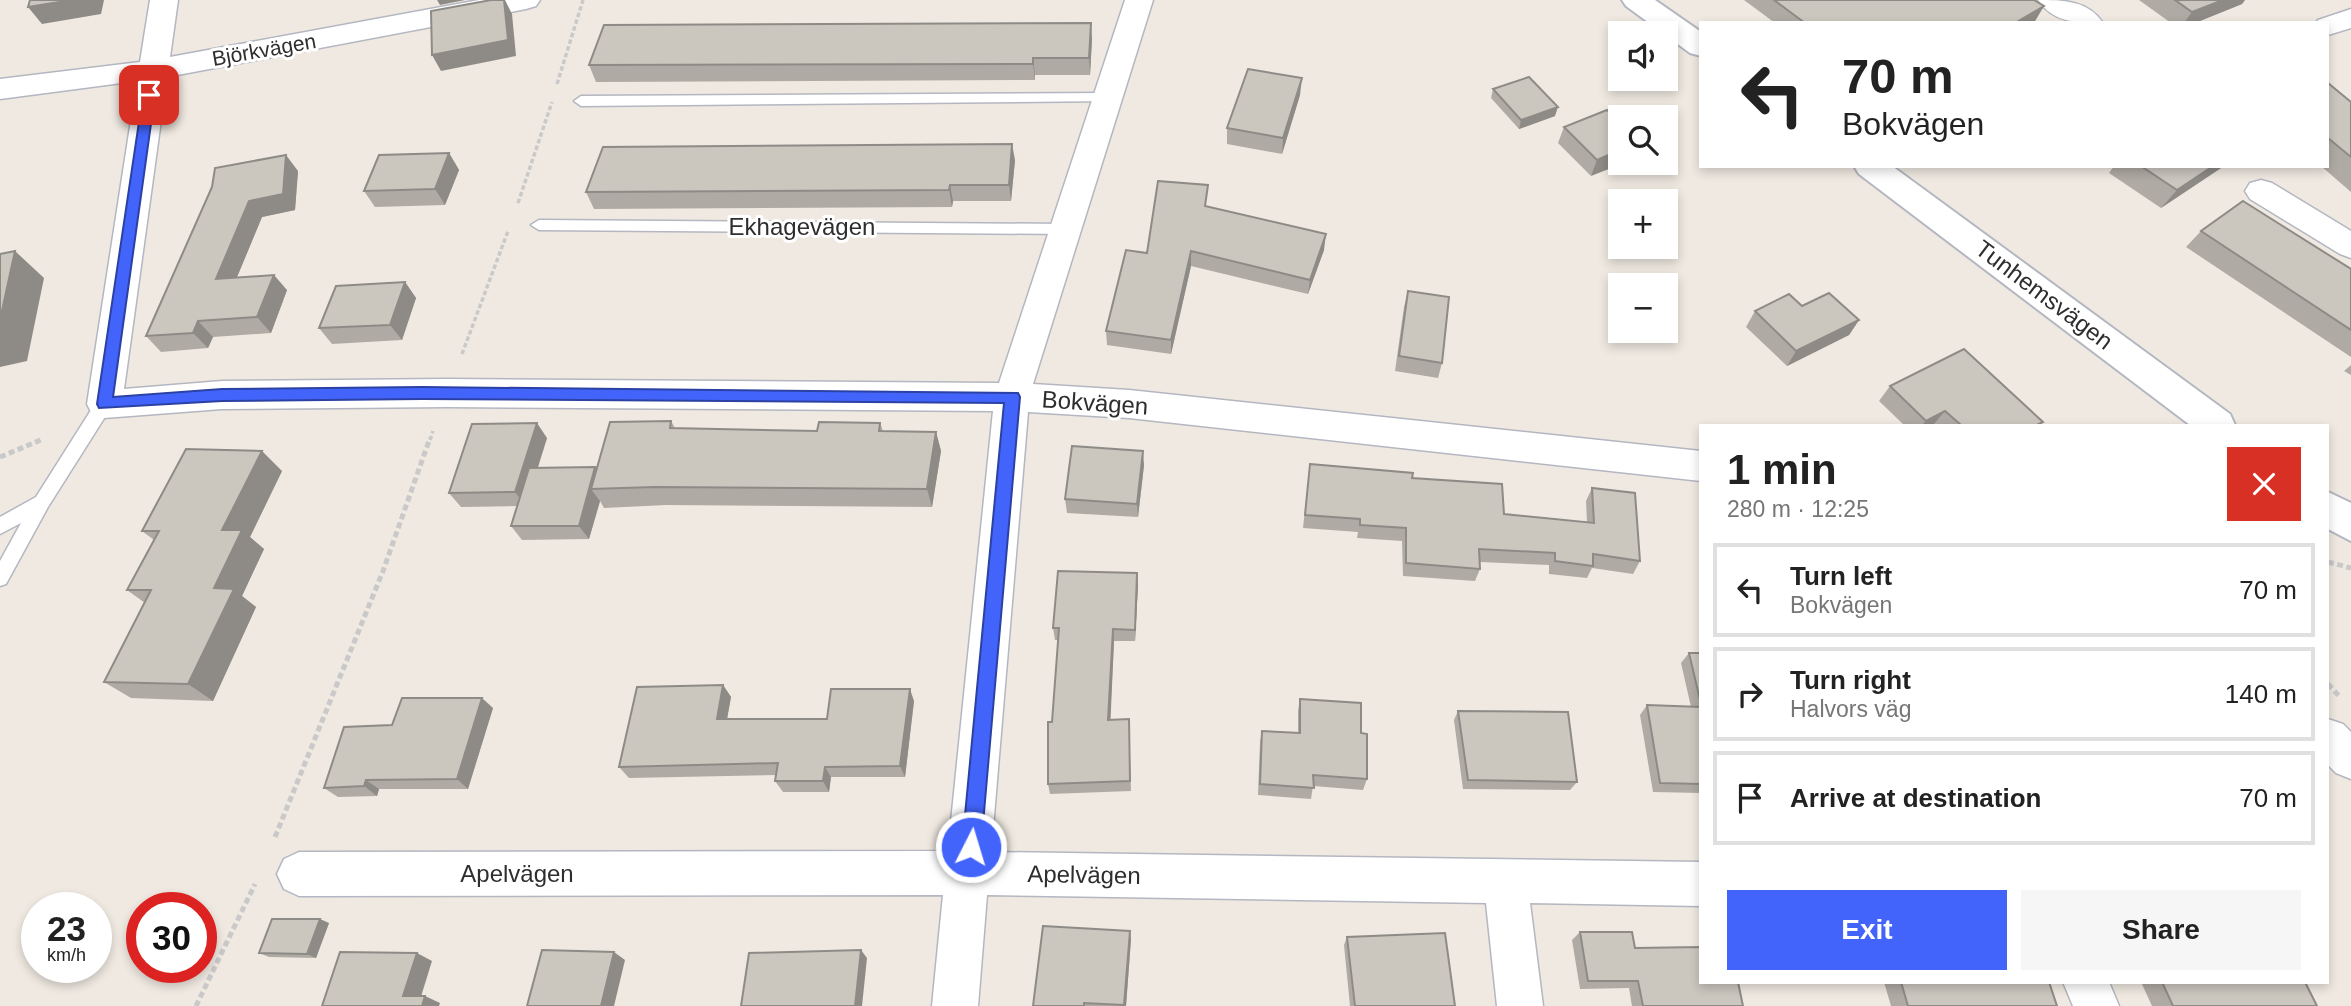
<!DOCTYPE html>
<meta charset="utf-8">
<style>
:root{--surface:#fff;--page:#f6f6f6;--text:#222;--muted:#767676;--line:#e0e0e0;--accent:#4264fb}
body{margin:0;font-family:Arial,sans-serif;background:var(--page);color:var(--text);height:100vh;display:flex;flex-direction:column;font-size:26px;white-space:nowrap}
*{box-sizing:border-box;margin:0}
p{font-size:23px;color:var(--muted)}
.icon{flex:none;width:38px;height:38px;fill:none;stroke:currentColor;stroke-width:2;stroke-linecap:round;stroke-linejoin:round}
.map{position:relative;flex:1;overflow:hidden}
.panel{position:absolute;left:1699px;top:424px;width:630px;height:560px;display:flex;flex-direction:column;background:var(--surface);border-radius:0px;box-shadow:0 4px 10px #0003}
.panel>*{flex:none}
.guide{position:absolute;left:1699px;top:21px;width:630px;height:147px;border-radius:0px;box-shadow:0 4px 10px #0003;background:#fff;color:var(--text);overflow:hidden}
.buttons{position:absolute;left:1608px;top:21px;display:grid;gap:14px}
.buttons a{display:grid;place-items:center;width:70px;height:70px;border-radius:0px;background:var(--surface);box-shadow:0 4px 10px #0003;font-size:35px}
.speed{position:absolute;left:21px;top:892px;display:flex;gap:14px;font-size:35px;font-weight:700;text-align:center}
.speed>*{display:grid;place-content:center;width:91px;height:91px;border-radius:50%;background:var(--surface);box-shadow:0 4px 10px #0003;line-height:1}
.speed small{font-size:18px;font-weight:400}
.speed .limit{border:10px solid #d22;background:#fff;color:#111}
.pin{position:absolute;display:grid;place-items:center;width:60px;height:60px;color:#fff;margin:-30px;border-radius:14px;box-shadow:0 4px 10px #0006}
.me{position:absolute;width:77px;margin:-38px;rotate:5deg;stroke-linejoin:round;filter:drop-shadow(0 0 5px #0008)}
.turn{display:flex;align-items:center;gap:24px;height:147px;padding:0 28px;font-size:32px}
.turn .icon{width:91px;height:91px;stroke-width:2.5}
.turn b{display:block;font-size:49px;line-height:60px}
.round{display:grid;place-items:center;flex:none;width:74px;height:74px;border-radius:0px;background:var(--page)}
.overview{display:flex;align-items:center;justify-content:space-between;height:119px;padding:0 28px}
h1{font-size:42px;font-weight:800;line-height:52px}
.action{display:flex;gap:14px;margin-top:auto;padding:14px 28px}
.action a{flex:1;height:80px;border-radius:0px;background:var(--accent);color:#fff;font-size:28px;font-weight:800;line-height:80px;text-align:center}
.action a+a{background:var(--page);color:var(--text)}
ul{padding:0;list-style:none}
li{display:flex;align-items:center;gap:21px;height:94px;margin:0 14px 10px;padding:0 14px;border:4px solid var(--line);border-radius:0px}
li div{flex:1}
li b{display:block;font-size:26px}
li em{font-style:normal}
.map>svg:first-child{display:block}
</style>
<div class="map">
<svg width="2351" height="1006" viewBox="0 0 2351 1006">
<rect width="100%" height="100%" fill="#efe9e1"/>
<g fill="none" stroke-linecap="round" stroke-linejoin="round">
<defs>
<g id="service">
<path d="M 1108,93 L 1113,95 L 1113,101 L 581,106 L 574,101 L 581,96 Z"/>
<path d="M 539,220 L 1066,224 L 1074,229 L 1066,234 L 539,230 L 531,225 Z"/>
<path d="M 104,397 L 110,399 L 112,404 L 110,409 L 48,507 L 6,584 L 0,586 L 0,561 L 21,523 L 0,534 L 0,517 L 36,497 L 98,399 Z"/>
</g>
<g id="minor">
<path d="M 150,0 L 178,0 L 170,57 L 479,0 L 540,0 L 536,6 L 526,9 L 167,77 L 124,389 L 222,381 L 447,379 L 999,383 L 1125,0 L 1153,0 L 1033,384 L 1129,390 L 1701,451 L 1701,481 L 1129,418 L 1028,412 L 991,852 L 1701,862 L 1701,906 L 1530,903 L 1543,1006 L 1497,1006 L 1486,903 L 987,895 L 978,1006 L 932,1006 L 943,895 L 299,896 L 284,889 L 277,874 L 284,859 L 299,852 L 948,851 L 993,411 L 447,407 L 222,409 L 104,418 L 92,414 L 87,404 L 137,81 L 0,99 L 0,79 L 140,62 Z"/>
<path d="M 2038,0 C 2062,0 2088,0 2103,23 C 2078,23 2053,23 2038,0 Z"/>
<path d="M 2351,9 L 2351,28 L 2328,35 L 2328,23 L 2316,23 L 2318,20 Z"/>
<path d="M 2261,180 L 2272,183 L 2351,231 L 2351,258 L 2340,254 L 2250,199 L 2245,191 L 2250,183 Z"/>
<path d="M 2328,719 L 2343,724 L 2351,732 L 2351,779 L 2336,773 L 2328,765 Z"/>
<path d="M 2063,982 L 2109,982 L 2119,1006 L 2073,1006 Z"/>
</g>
<g id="tertiary">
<path d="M 1622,0 L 1655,0 L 1701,32 L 1701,56 L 1690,53 L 1626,6 Z"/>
<path d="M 1854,166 L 1892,166 L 2230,414 L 2235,425 L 2190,425 L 1859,174 Z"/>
<path d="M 2328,492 L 2351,503 L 2351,541 L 2328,529 Z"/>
</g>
</defs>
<!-- service casing -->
<use href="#service" stroke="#b4b7c1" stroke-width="3"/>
<!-- minor casing -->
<use href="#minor" stroke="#b4b7c1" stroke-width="3"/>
<!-- tertiary casing -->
<use href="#tertiary" stroke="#b4b7c1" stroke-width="4"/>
<!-- path-far1 -->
<g stroke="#c9c9c9" stroke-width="3.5" stroke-dasharray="4.5 2.5" stroke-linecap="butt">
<path d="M 557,84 L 583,0"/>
<path d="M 518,203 L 552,102"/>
<path d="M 462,354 L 508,231"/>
<path d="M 430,440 L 433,431"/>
</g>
<!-- path -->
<g stroke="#c9c9c9" stroke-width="5" stroke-dasharray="6 3.5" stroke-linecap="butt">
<path d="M 0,457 L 43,439"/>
<path d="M 2328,562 L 2351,568"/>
<path d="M 2328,684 L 2339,696"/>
<path d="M 275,837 L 383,571 L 430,438"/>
<path d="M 196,1006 L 255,884"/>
</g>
<!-- service -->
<use href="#service" fill="#fff" fill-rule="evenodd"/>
<!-- minor -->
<use href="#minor" fill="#fff" fill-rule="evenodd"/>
<!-- tertiary -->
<use href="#tertiary" fill="#fff" fill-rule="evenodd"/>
</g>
<!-- wall -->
<g fill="#afaba4">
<path d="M 1744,0 L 2034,0 L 2044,6 L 2033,23 L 1775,23 Z"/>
<path d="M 2139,0 L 2245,0 L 2242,4 L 2195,23 L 2171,23 Z"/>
<path d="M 1092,39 L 1090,75 L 1035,75 L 1035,80 L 596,82 L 589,65 Z"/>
<path d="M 2328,83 L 2351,102 L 2351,192 L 2321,166 L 2328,166 Z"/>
<path d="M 1493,89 L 1555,116 L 1519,129 L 1491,98 Z"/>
<path d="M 1300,95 L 1282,154 L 1227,144 L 1227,128 Z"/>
<path d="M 1620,122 L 1591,176 L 1558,143 L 1564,127 Z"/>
<path d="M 449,153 L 459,170 L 445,205 L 375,207 L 364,191 Z"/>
<path d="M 1015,160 L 1011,201 L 953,201 L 952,207 L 594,209 L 586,192 Z"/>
<path d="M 2114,166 L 2224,166 L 2161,208 L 2109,173 Z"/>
<path d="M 298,171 L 295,210 L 262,217 L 237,277 L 287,290 L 271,333 L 213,337 L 208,348 L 161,352 L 146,336 Z"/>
<path d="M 1207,206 L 1324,250 L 1308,294 L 1191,266 L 1171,354 L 1107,345 L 1106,331 L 1147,253 Z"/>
<path d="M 2201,231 L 2351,269 L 2351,357 L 2186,247 Z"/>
<path d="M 405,282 L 416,298 L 402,340 L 332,344 L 319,328 Z"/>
<path d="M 1408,291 L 1442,363 L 1438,378 L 1395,371 L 1404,307 Z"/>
<path d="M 1802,306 L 1859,320 L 1849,335 L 1787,366 L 1746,327 L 1755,311 Z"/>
<path d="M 2351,365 L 2351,375 L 2344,371 Z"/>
<path d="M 1890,386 L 2040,425 L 1904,425 L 1879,401 Z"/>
<path d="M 671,421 L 675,428 L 817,431 L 880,423 L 883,431 L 936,432 L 941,451 L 932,507 L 666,505 L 604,508 L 600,501 L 589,539 L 522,540 L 511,526 L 517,506 L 461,507 L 449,493 L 547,438 L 537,468 L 595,467 L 597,470 Z"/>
<path d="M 1310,464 L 1412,478 L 1504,514 L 1587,522 L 1586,501 L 1592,488 L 1640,561 L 1633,574 L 1592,568 L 1587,578 L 1549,574 L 1549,565 L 1480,562 L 1480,569 L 1475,581 L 1403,576 L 1402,541 L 1357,538 L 1358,532 L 1303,528 Z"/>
<path d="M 1144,465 L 1138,517 L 1067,513 L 1065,499 Z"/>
<path d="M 282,471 L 250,537 L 264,549 L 242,596 L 256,607 L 213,701 L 131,698 L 104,682 L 145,603 L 127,590 L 154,540 L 142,531 Z"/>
<path d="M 1137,573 L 1138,585 L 1135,641 L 1114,641 L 1110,720 L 1129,719 L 1131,791 L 1050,794 L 1048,784 L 1058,640 L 1055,640 L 1053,628 Z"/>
<path d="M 1689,653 L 1701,653 L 1701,793 L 1653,792 L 1640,715 L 1647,705 L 1691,707 L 1681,663 Z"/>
<path d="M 723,685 L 731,697 L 727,719 L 827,719 L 914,701 L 905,777 L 831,777 L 829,792 L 783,792 L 775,781 L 777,775 L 629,778 L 619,767 Z"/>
<path d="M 1300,699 L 1361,733 L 1367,779 L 1363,790 L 1313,786 L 1311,799 L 1258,795 L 1260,742 L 1262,731 L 1298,733 L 1298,711 Z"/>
<path d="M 493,708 L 468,789 L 379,789 L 377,796 L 338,797 L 324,788 Z"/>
<path d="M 1458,711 L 1577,782 L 1570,790 L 1463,789 L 1454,720 Z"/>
<path d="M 329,923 L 316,958 L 269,957 L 259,953 Z"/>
<path d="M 1580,932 L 1635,948 L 1743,1006 L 1632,1006 L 1629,988 L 1580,989 L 1572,940 Z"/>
<path d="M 1347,937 L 1455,1006 L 1350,1006 L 1344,945 Z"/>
<path d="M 1131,939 L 1126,1006 L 1033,1006 Z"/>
<path d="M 1884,982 L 2049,982 L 2057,1006 L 1891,1006 Z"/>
<path d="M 2141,982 L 2305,982 L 2317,1006 L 2152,1006 Z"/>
</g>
<!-- shaded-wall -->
<g fill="#8e8b86">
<path d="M 72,0 L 104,0 L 101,14 L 42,24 L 28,7 Z"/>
<path d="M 437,0 L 465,0 L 440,5 Z"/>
<path d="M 504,0 L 505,0 L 512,14 L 516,56 L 441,71 L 432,55 Z"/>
<path d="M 2223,0 L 2245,0 L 2242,4 L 2195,23 L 2184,23 L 2192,12 Z"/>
<path d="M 2044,6 L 2034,23 L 2015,23 Z"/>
<path d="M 1091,23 L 1092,39 L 1090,75 L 1089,58 Z"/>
<path d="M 1033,58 L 1035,75 L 1035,80 L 1033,64 Z"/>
<path d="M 1302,78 L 1300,95 L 1282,154 L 1283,138 Z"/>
<path d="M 1558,107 L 1555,116 L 1519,129 L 1521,120 Z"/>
<path d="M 1012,144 L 1015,160 L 1011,201 L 1009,185 Z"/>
<path d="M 1620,150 L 1620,163 L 1624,163 L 1591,176 L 1597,160 Z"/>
<path d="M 449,153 L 459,170 L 445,205 L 435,189 Z"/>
<path d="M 286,155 L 298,171 L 295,210 L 262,217 L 230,294 L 216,279 L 249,201 Z"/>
<path d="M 2213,166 L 2224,166 L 2161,208 L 2177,190 Z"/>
<path d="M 950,185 L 953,201 L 952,207 L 949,190 Z"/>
<path d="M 1326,234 L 1324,250 L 1308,294 L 1310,280 Z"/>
<path d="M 15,251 L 44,278 L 27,361 L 0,367 L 0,320 Z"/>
<path d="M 1191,251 L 1191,266 L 1171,354 L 1171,340 Z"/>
<path d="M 274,275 L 287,290 L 271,333 L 257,317 Z"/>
<path d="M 405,282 L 416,298 L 402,340 L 390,325 Z"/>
<path d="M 1859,320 L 1849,335 L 1787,366 L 1796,351 Z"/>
<path d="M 198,321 L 213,337 L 208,348 L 193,333 Z"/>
<path d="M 1945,411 L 1933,425 L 1922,425 L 1926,421 Z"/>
<path d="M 537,423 L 547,438 L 526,506 L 515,492 Z"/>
<path d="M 936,432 L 941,451 L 932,507 L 927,489 Z"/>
<path d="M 262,451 L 282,471 L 250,537 L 264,549 L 242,596 L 256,607 L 213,701 L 188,684 L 214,588 L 222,530 Z"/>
<path d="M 1143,451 L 1144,465 L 1138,517 L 1137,504 Z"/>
<path d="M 595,467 L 605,482 L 591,489 L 600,501 L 589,539 L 579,526 Z"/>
<path d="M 1137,573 L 1138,585 L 1135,641 L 1135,630 Z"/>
<path d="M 1113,629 L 1114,641 L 1110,731 L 1108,720 Z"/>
<path d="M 723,685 L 731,697 L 725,730 L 717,719 Z"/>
<path d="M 910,689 L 914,701 L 905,777 L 900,766 Z"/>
<path d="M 482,698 L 493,708 L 468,789 L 457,779 Z"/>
<path d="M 825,767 L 831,777 L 829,792 L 823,781 Z"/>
<path d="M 366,780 L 379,789 L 377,796 L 364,786 Z"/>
<path d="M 320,919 L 329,923 L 316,958 L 307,954 Z"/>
<path d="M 1130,931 L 1131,939 L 1126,1006 L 1124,1006 Z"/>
<path d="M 861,950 L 867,958 L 862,1006 L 855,1006 Z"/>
<path d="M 614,952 L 625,960 L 614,1006 L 601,1006 Z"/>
<path d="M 417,953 L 432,961 L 419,1003 L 403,996 Z"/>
<path d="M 425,996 L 440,1003 L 439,1006 L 422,1006 Z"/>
</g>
<!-- building -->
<g fill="#cbc7bf" stroke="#8e8b86" stroke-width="2">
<path d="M 30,0 L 72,0 L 28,7 Z"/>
<path d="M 491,0 L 504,0 L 508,40 L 432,55 L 431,11 Z"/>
<path d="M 1774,0 L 2034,0 L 2044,6 L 2015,23 L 1805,23 Z"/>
<path d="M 2175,0 L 2223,0 L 2192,12 Z"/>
<path d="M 1091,23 L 1089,58 L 1033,58 L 1033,64 L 589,65 L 604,25 Z"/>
<path d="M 1248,69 L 1302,78 L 1283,138 L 1227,128 Z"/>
<path d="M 1529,77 L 1558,107 L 1521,120 L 1493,89 Z"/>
<path d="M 2328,83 L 2351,102 L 2351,157 L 2328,138 Z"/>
<path d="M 1607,110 L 1620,122 L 1620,150 L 1597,160 L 1564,127 Z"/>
<path d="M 1012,144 L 1009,185 L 950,185 L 949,190 L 586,192 L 603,147 Z"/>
<path d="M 449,153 L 435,189 L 364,191 L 379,155 Z"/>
<path d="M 286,155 L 283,194 L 249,201 L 216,279 L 274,275 L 257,317 L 198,321 L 193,333 L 146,336 L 212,187 L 215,168 Z"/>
<path d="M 2141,166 L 2213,166 L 2177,190 Z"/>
<path d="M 1158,181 L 1208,185 L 1205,206 L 1326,234 L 1310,280 L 1191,251 L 1171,340 L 1106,331 L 1126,250 L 1147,253 Z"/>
<path d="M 2243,201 L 2351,269 L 2351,330 L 2201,231 Z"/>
<path d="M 15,251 L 0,320 L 0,254 Z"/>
<path d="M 405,282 L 390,325 L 319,328 L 336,286 Z"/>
<path d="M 1408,291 L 1449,297 L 1442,363 L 1399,356 Z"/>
<path d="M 1829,293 L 1859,320 L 1796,351 L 1755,311 L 1789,294 L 1802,306 Z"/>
<path d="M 1964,349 L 2043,422 L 2037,425 L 1961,425 L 1945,411 L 1926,421 L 1890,386 Z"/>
<path d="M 671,421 L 670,428 L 817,431 L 819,422 L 880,423 L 879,431 L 936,432 L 927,489 L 655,487 L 591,489 L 610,422 Z"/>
<path d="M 537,423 L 515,492 L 449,493 L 472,424 Z"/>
<path d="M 1072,446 L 1143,451 L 1137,504 L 1065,499 Z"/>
<path d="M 186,449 L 262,451 L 222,530 L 242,530 L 214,588 L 234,589 L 188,684 L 104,682 L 151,590 L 127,590 L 159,531 L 142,531 Z"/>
<path d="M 1310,464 L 1413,473 L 1412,478 L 1502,484 L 1504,514 L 1594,523 L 1592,488 L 1635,493 L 1640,561 L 1593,554 L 1593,566 L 1555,561 L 1555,553 L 1479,549 L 1480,569 L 1406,563 L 1406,528 L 1360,525 L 1360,519 L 1305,515 Z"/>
<path d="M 595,467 L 579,526 L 511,526 L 529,468 Z"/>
<path d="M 1058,571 L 1137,573 L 1135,630 L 1113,629 L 1108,720 L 1129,719 L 1130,781 L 1048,784 L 1048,722 L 1052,722 L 1059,628 L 1053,628 Z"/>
<path d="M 1689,653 L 1701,653 L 1701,704 Z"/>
<path d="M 723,685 L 717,719 L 827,719 L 831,689 L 910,689 L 900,766 L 825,767 L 823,781 L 775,781 L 778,763 L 619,767 L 637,687 Z"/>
<path d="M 402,698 L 482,698 L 457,779 L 366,780 L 364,786 L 324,788 L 344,727 L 392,725 Z"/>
<path d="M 1300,699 L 1361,703 L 1361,733 L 1367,734 L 1367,779 L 1313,775 L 1314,788 L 1260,784 L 1262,731 L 1300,733 Z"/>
<path d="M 1647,705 L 1701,707 L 1701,784 L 1660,783 Z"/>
<path d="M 1458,711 L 1568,712 L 1577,782 L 1468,780 Z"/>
<path d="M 272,919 L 320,919 L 307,954 L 259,953 Z"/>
<path d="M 1043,926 L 1130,931 L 1124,1005 L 1084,1003 L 1084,1006 L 1033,1006 Z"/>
<path d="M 1580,932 L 1632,932 L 1635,948 L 1701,947 L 1701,982 L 1738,982 L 1743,1006 L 1643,1006 L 1638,981 L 1588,981 Z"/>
<path d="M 1445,933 L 1455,1006 L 1355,1006 L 1347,937 Z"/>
<path d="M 542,950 L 614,952 L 601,1006 L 527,1006 Z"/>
<path d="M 861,950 L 855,1006 L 741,1006 L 749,953 Z"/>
<path d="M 340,952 L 417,953 L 403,996 L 425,996 L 422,1006 L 322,1006 Z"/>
<path d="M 1901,982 L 2049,982 L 2057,1006 L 1908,1006 Z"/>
<path d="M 2162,982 L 2305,982 L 2317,1006 L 2173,1006 Z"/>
</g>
<!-- route -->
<path fill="#4264fb" stroke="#2b41a3" stroke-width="2" d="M 149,91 L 155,95 L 113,397 L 222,389 L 422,387 L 1018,393 L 1020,397 L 981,847 L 978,853 L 971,856 L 965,853 L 962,847 L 1004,403 L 422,399 L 222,401 L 99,408 L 97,404 L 143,95 Z"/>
<g text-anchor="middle" stroke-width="6" stroke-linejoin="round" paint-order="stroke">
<!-- far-street labels -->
<g font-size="21" fill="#2e2e2e" stroke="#fff">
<text transform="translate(264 50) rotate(-10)" y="7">Björkvägen</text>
</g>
<!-- street labels -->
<g font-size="24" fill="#2e2e2e" stroke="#fff">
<text x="802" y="235">Ekhagevägen</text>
<text transform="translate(2044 295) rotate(37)" y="8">Tunhemsvägen</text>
<text transform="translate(1095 403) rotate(4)" y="8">Bokvägen</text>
<text x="517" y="882">Apelvägen</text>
<text transform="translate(1084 875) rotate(1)" y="8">Apelvägen</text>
</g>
</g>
</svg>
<div class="buttons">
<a><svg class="icon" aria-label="sound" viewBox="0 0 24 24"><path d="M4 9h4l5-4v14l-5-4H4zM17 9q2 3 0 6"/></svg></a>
<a><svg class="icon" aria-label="search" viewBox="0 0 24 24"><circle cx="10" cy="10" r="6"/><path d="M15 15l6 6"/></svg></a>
<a>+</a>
<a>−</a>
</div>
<div class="speed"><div>23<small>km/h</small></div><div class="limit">30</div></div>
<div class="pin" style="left:149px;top:95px;background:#d93025"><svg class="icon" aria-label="arrive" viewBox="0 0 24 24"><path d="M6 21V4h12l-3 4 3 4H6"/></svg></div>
<svg class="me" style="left:971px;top:847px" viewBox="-20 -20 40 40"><circle r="17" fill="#4264fb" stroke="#fff" stroke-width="3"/><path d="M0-11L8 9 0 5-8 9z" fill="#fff"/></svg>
<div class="guide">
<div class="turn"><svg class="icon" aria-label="left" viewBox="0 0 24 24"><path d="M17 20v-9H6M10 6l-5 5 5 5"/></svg><div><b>70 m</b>Bokvägen</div></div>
</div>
<section class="panel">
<div class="overview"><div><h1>1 min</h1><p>280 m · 12:25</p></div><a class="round" style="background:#d93025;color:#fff"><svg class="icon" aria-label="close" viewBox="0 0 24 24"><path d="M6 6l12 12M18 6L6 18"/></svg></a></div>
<ul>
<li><svg class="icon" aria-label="left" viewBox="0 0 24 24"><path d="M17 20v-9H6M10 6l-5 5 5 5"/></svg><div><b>Turn left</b><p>Bokvägen</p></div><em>70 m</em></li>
<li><svg class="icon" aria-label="right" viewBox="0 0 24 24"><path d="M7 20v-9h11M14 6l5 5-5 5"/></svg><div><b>Turn right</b><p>Halvors väg</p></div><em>140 m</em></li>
<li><svg class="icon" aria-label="arrive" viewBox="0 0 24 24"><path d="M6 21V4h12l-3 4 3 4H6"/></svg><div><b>Arrive at destination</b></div><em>70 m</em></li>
</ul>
<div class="action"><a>Exit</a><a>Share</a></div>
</section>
</div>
